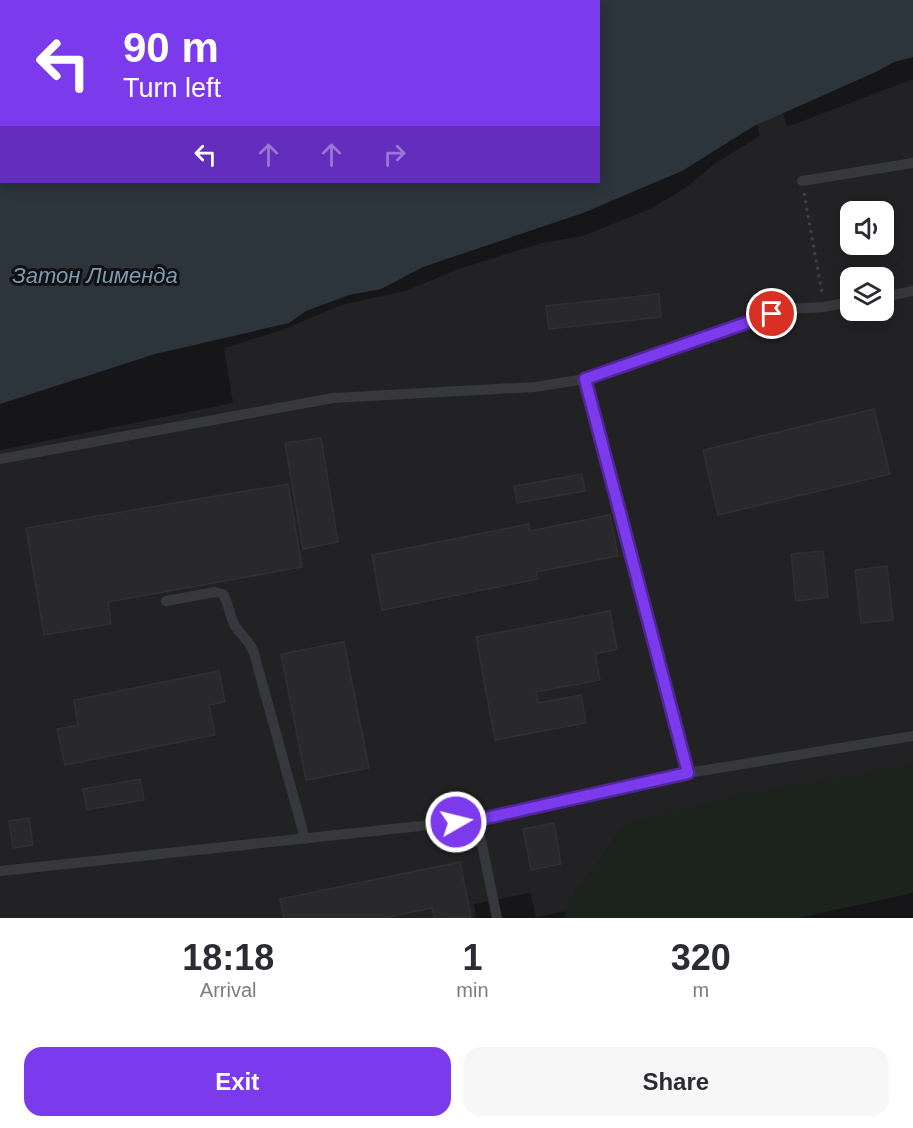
<!DOCTYPE html>
<meta charset="utf-8">
<style>
:root{--surface:#fff;--page:#f7f7f7;--text:#2b2b33;--muted:#7c7c81;--accent:#7c3aed}
body{margin:0;font-family:Arial,sans-serif;background:var(--page);color:var(--text);height:100vh;display:flex;flex-direction:column;font-size:22px;white-space:nowrap}
*{box-sizing:border-box;margin:0}
p{font-size:20px;color:var(--muted)}
.icon{flex:none;width:33px;height:33px;fill:none;stroke:currentColor;stroke-width:2;stroke-linecap:round;stroke-linejoin:round}
.map{position:relative;height:918px;overflow:hidden}
.side{display:flex;flex-direction:column;background:var(--surface);flex:1}
.side>*{flex:none}
.banner{position:absolute;left:0px;top:0px;width:600px;height:183px;box-shadow:0 3px 15px #0003;background:#7c3aed;color:#fff;overflow:hidden}
.buttons{position:absolute;left:840px;top:201px;display:grid;gap:12px}
.buttons a{display:grid;place-items:center;width:54px;height:54px;border-radius:12px;background:var(--surface);box-shadow:0 3px 15px #0003;font-size:30px}
.pin{position:absolute;display:grid;place-items:center;width:51px;height:51px;color:#fff;margin:-26px;border:3px solid #fff;border-radius:50%;box-shadow:0 2px 6px #0007}
.me{position:absolute;width:66px;margin:-33px;rotate:82deg;stroke-linejoin:round;filter:drop-shadow(0 0 4px #0008)}
.turn{display:flex;align-items:center;gap:21px;height:126px;padding:0 24px;font-size:27px}
.turn .icon{width:78px;height:78px;stroke-width:2.5}
.turn b{display:block;font-size:42px;line-height:51px}
.lanes{display:flex;align-items:center;height:57px;padding:0 24px;background:#0003;justify-content:center;gap:30px;direction:ltr}
.lanes .off{opacity:.35}
.eta{display:flex;justify-content:space-evenly;align-items:center;height:102px;text-align:center}
.eta b{font-size:36px;font-weight:600;line-height:42px}
.cta{display:flex;gap:12px;margin-top:auto;padding:12px 24px}
.cta a{flex:1;height:69px;border-radius:18px;background:var(--accent);color:#fff;font-size:24px;font-weight:600;line-height:69px;text-align:center}
.cta a+a{background:var(--page);color:var(--text)}
.map>svg:first-child{display:block}
</style>
<div class="map">
<svg width="913" height="918" viewBox="0 0 913 918">
<rect width="100%" height="100%" fill="#161618"/>
<!-- built -->
<path fill="#222225" fill-rule="evenodd" d="M 771,68 L 787,127 L 913,79 L 913,847 L 536,917 L 530,893 L 474,904 L 476,918 L 0,918 L 0,450 L 233,403 L 224,348 L 282,330 L 341,305 L 405,291 L 459,269 L 541,243 L 583,236 L 650,209 L 684,189 L 717,162 L 760,136 L 744,78 ZM 850,212 L 884,212 L 884,244 L 850,244 ZM 850,278 L 884,278 L 884,310 L 850,310 Z"/>
<!-- green -->
<path fill="#1c231d" d="M 913,763 L 913,893 L 797,918 L 564,918 L 575,892 L 624,825 L 650,815 L 737,795 Z"/>
<!-- water -->
<path fill="#2c353c" fill-rule="evenodd" d="M 0,0 L 913,0 L 913,57 L 894,62 L 878,71 L 754,126 L 682,171 L 583,213 L 423,267 L 381,289 L 349,295 L 306,311 L 289,323 L 155,354 L 0,404 ZM 2,2 L 598,2 L 598,182 L 2,182 Z"/>
<!-- building -->
<g fill="#29292c" stroke="#303034" stroke-width="1.5">
<path d="M 659,294 L 661,317 L 549,329 L 546,306 Z"/>
<path d="M 874,409 L 890,474 L 718,515 L 703,450 Z"/>
<path d="M 321,438 L 338,542 L 303,549 L 285,443 Z"/>
<path d="M 582,474 L 585,491 L 517,503 L 514,486 Z"/>
<path d="M 288,484 L 302,567 L 108,602 L 111,624 L 44,635 L 26,528 Z"/>
<path d="M 610,515 L 618,556 L 536,572 L 538,579 L 382,610 L 372,555 L 529,524 L 530,531 Z"/>
<path d="M 823,551 L 828,597 L 796,601 L 791,554 Z"/>
<path d="M 887,566 L 893,620 L 861,623 L 855,570 Z"/>
<path d="M 610,611 L 617,649 L 595,654 L 600,680 L 536,692 L 538,703 L 581,695 L 586,723 L 495,740 L 476,637 Z"/>
<path d="M 344,642 L 369,768 L 306,780 L 281,654 Z"/>
<path d="M 219,671 L 225,702 L 209,705 L 215,735 L 65,765 L 57,729 L 78,725 L 74,700 Z"/>
<path d="M 140,779 L 144,800 L 87,810 L 83,789 Z"/>
<path d="M 29,818 L 33,845 L 13,848 L 9,821 Z"/>
<path d="M 554,823 L 561,864 L 531,870 L 523,829 Z"/>
<path d="M 460,862 L 471,917 L 434,918 L 432,908 L 383,918 L 284,918 L 280,899 Z"/>
</g>
<g fill="none" stroke-linecap="round" stroke-linejoin="round">
<!-- path -->
<path stroke="#3d3f44" stroke-width="3" stroke-dasharray="3 4.5" stroke-linecap="butt" d="M 804,193 L 822,293"/>
<!-- service -->
<g stroke="#37383d" stroke-width="10">
<path d="M 802,181 L 913,163"/>
<path d="M 884,297 L 913,291"/>
<path d="M 585,379 L 688,773"/>
<path d="M 0,459 L 333,398 L 535,387 L 585,379 L 786,309 L 824,307 L 850,302"/>
<path d="M 166,601 L 215,592 L 223,594 C 229,604 229,615 235,626 C 242,637 249,639 254,653 L 305,839"/>
<path d="M 477,820 L 497,918"/>
<path d="M 0,871 L 477,820 L 688,773 L 913,736"/>
</g>
</g>
<g fill="none" stroke-linecap="round" stroke-linejoin="round">
<defs>
<path id="route" d="M 456,822 L 477,820 L 688,773 L 585,379 L 772,314"/>
</defs>
<!-- route casing -->
<use href="#route" stroke="#51269a" stroke-width="15"/>
<!-- route -->
<use href="#route" stroke="#7c3aed" stroke-width="10"/>
</g>
<g text-anchor="middle" stroke-width="6" stroke-linejoin="round" paint-order="stroke">
<!-- water labels -->
<g font-size="22" font-style="italic" fill="#7f9bb3" stroke="#111113">
<text x="95" y="283">Затон Лименда</text>
</g>
</g>
</svg>
<div class="buttons">
<a><svg class="icon" aria-label="sound" viewBox="0 0 24 24"><path d="M4 9h4l5-4v14l-5-4H4zM17 9q2 3 0 6"/></svg></a>
<a><svg class="icon" aria-label="layers" viewBox="0 0 24 24"><path d="M12 4l9 5-9 5-9-5zM3 14l9 5 9-5"/></svg></a>
</div>
<div class="pin" style="left:772px;top:314px;background:#d93025"><svg class="icon" aria-label="arrive" viewBox="0 0 24 24"><path d="M6 21V4h12l-3 4 3 4H6"/></svg></div>
<svg class="me" style="left:456px;top:822px" viewBox="-20 -20 40 40"><circle r="17" fill="#7c3aed" stroke="#fff" stroke-width="3"/><path d="M0-11L8 9 0 5-8 9z" fill="#fff"/></svg>
<div class="banner">
<div class="turn"><svg class="icon" aria-label="left" viewBox="0 0 24 24"><path d="M17 20v-9H6M10 6l-5 5 5 5"/></svg><div><b>90 m</b>Turn left</div></div>
<div class="lanes"><svg class="icon" aria-label="left" viewBox="0 0 24 24"><path d="M17 20v-9H6M10 6l-5 5 5 5"/></svg><svg class="icon off" aria-label="ahead" viewBox="0 0 24 24"><path d="M12 20V5M6 11l6-6 6 6"/></svg><svg class="icon off" aria-label="ahead" viewBox="0 0 24 24"><path d="M12 20V5M6 11l6-6 6 6"/></svg><svg class="icon off" aria-label="right" viewBox="0 0 24 24"><path d="M7 20v-9h11M14 6l5 5-5 5"/></svg></div>
</div>
</div>
<section class="side">
<div class="eta">
<div><b>18:18</b><p>Arrival</p></div>
<div><b>1</b><p>min</p></div>
<div><b>320</b><p>m</p></div>
</div>
<div class="cta"><a>Exit</a><a>Share</a></div>
</section>
